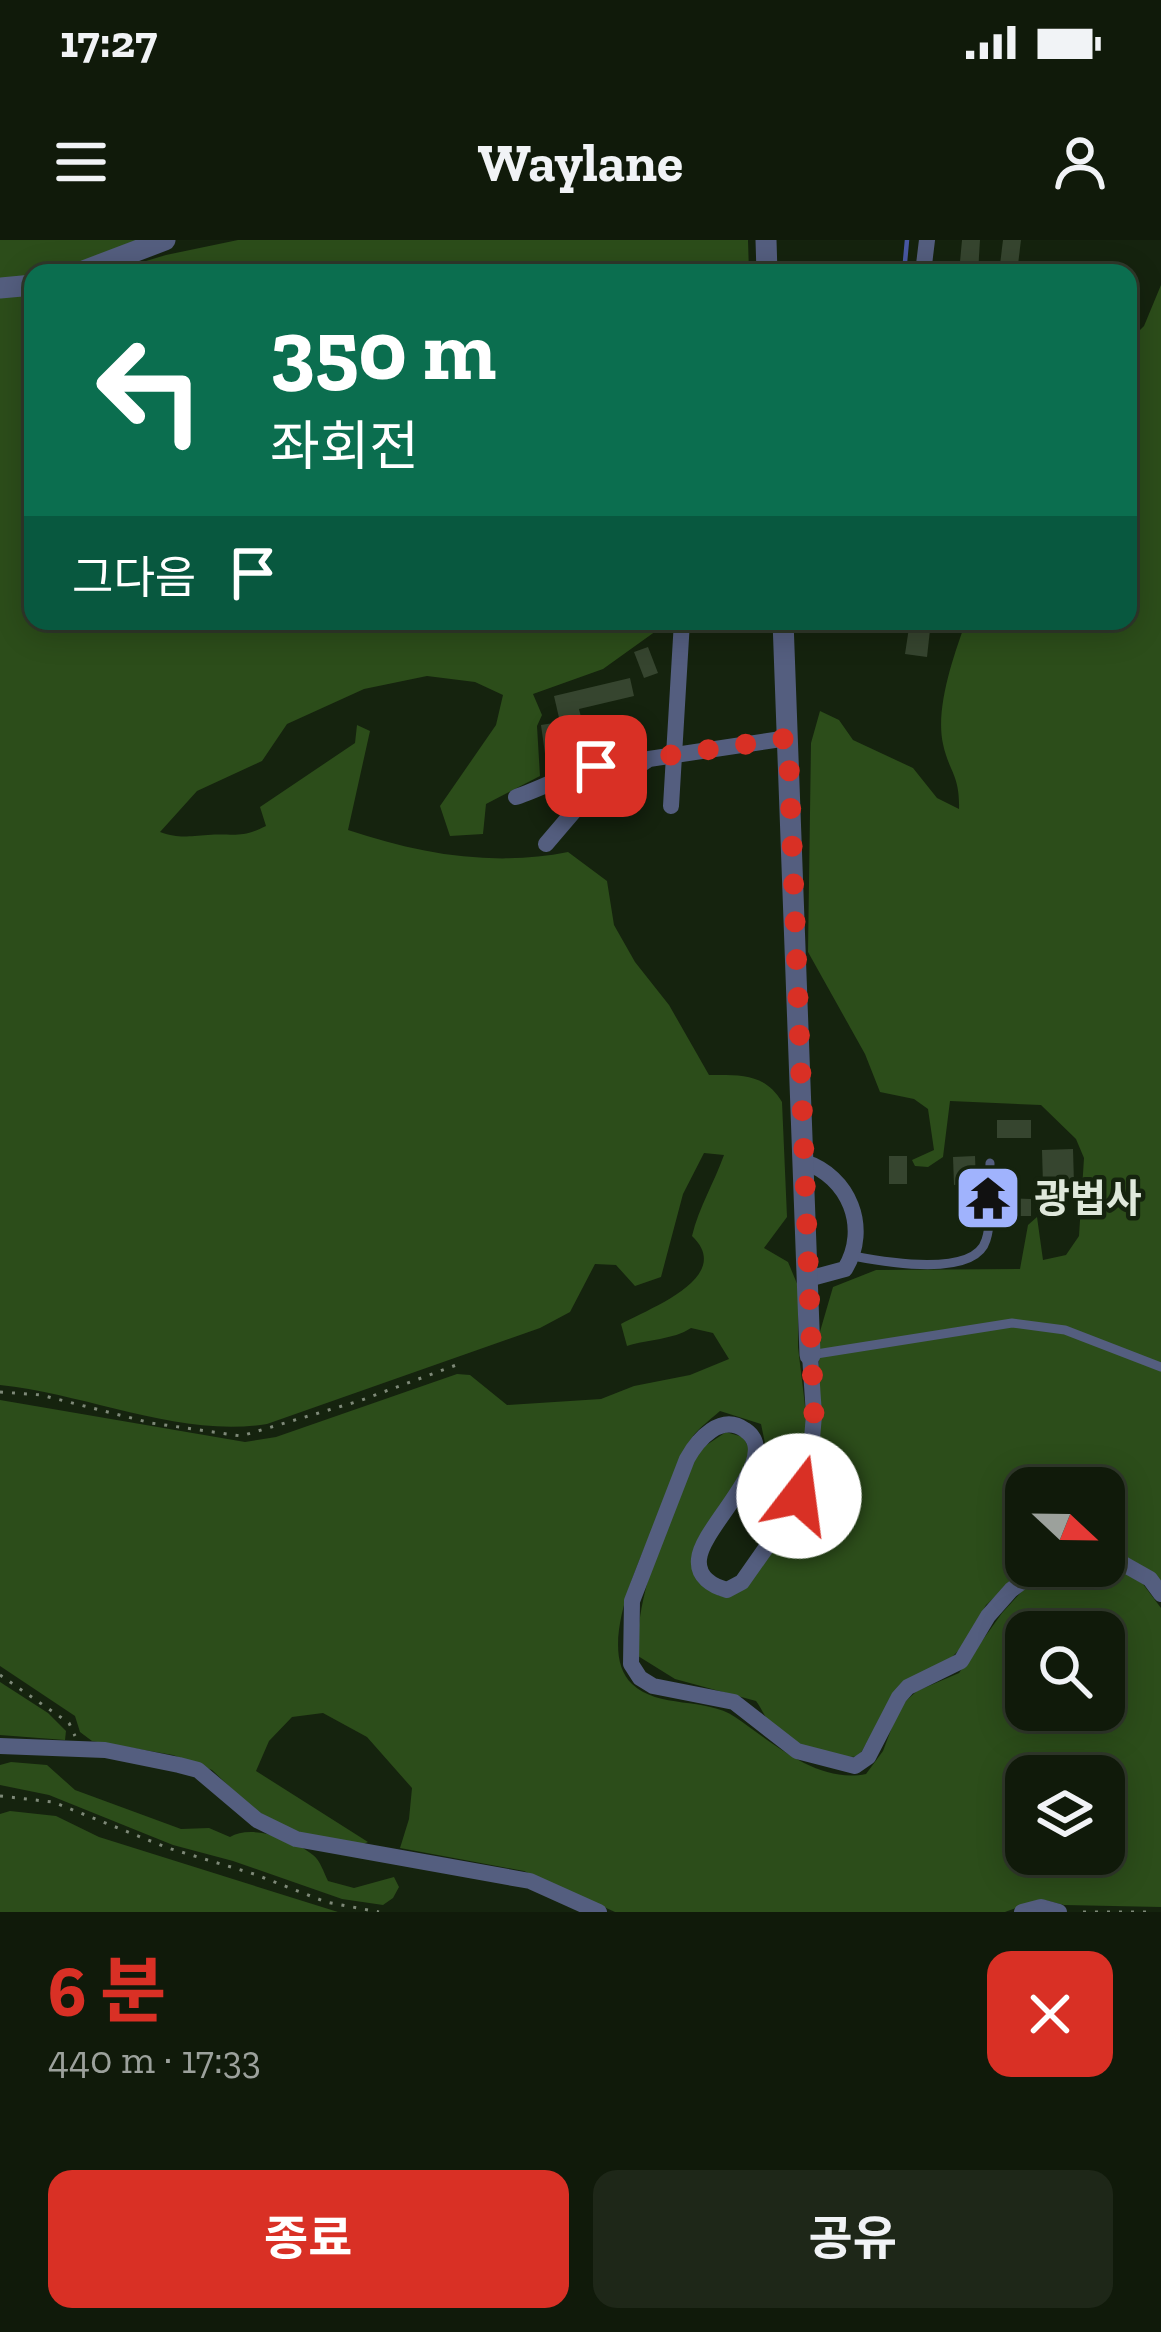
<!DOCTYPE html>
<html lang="ko">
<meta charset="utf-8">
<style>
:root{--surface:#101a0a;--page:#1e2718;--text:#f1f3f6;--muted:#9ca19c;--line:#30382b;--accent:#d93025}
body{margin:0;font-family:"Zilla Slab","Noto Sans KR",serif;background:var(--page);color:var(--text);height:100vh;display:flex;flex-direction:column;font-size:45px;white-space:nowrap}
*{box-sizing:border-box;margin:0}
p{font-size:39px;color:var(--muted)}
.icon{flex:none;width:66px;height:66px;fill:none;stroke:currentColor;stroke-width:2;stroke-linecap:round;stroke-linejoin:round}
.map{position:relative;height:1672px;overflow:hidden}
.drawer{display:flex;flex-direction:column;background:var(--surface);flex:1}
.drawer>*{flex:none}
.guide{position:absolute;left:24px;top:24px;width:1113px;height:366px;border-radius:24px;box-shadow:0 6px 30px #0003,0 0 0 3px var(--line);background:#0b6e4f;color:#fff;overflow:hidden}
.needle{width:78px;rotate:112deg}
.buttons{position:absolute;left:1005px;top:1227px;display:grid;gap:24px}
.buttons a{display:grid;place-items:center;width:120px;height:120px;border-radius:24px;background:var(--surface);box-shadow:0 6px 30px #0003,0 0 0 3px var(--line);font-size:60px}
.pin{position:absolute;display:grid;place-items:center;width:102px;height:102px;color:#fff;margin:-51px;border-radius:24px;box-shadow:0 6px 18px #0006}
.me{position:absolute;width:132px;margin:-66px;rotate:15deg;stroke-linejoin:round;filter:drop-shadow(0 0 9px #0008)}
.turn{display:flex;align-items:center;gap:42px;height:252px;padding:0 48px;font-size:54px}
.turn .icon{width:156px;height:156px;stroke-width:2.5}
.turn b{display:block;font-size:84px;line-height:102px}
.then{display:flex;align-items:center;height:114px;padding:0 48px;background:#0003;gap:24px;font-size:45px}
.round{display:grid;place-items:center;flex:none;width:126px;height:126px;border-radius:24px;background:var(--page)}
.summary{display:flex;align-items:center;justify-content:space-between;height:204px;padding:0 48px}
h1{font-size:72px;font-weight:700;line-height:90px;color:var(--accent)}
.primary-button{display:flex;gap:24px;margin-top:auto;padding:24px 48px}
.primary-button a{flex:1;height:138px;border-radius:24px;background:var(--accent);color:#fff;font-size:48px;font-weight:700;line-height:138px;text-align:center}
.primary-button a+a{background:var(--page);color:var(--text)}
.status{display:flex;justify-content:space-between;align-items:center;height:84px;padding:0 60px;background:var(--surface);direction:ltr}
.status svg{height:33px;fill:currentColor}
header{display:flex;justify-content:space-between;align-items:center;height:156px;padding:0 48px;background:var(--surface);font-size:54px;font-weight:700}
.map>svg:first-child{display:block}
</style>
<div class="status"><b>17:27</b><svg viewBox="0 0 49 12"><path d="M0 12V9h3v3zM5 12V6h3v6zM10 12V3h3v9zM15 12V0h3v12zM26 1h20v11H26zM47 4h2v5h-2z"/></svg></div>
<header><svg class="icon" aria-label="menu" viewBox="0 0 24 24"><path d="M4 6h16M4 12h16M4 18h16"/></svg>Waylane<svg class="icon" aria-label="person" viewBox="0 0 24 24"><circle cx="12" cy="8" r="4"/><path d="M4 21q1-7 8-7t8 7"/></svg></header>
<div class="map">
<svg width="1161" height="1672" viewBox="0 0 1161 1672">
<rect width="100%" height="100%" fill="#15230e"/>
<!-- green -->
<g fill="#2c4d1a" fill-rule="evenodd">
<path d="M 0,0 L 143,0 L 67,30 L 0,41 Z"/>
<path d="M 238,0 L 748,0 L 749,33 L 106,33 L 166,15 Z"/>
<path d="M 1161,45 L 1161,1341 L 1104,1304 L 1104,1248 L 1026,1248 L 1026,1326 L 1029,1326 L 986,1365 L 962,1407 L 950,1419 L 901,1444 L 859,1516 C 834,1521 791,1507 773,1487 C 766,1480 762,1469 756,1461 L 675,1439 L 638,1416 C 635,1349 669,1285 691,1223 L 705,1206 L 726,1192 L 743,1197 L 751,1212 L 695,1320 L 719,1356 L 776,1307 L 819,1176 L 819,1095 L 833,1047 L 876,1030 L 1020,1029 L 1028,985 L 1037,977 L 1043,1020 L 1066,1015 L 1079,996 L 1084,918 L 1076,899 L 1041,865 L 950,861 L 943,917 L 928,927 L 915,926 L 912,920 L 934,910 L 928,869 L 914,859 L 880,852 L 865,814 L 808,712 L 811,503 L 820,471 L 839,480 L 853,500 L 913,528 L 937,558 L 959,569 C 960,535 949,532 943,504 C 935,468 954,415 966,381 L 1128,381 L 1128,102 L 1144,86 Z"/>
<path d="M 33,52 L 33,381 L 670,381 L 603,429 L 533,454 L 542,475 L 537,486 L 540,536 L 486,564 L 483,594 L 450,596 L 440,566 L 496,485 L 503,455 L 475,442 L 427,436 L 364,449 L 287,484 L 262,521 L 197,551 L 160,592 C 180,599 188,596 208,595 C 234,593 240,599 266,586 L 260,567 L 355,503 L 357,485 L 370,491 L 348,590 C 420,614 493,627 568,612 L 607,641 L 614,685 L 635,722 L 669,765 L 709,835 C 740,835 765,833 782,862 L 787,977 L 764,1008 L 788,1022 L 798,1046 L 798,1107 L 808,1191 L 790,1228 L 772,1237 L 761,1184 L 720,1171 C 711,1179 700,1187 693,1196 C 677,1217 670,1247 660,1271 C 644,1311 594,1408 632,1444 C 658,1469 706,1457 735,1477 C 772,1502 817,1544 866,1534 L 883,1511 L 900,1466 L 917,1451 L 959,1433 L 1002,1373 L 1024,1349 L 1052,1326 L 1104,1326 L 1104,1320 L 1143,1344 L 1161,1368 L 1161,1667 L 1064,1665 L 1041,1659 L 1005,1672 L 615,1672 L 524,1631 L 400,1608 L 409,1579 L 412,1548 L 367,1497 L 323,1473 L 292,1477 L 269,1501 L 256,1531 L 368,1602 L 359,1606 L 293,1592 L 253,1569 L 212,1530 L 173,1515 L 92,1501 L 80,1492 L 75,1476 L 0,1426 L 0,1160 L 245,1202 L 276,1197 L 457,1134 L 470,1135 L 507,1165 L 601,1159 L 634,1146 L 690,1135 L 729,1119 L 713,1093 L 691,1088 C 673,1100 648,1099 627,1106 L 621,1084 C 650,1068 735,1037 692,996 C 699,967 714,943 724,915 L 704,913 L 683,954 L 661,1037 L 635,1046 L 616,1025 L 595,1024 L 570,1072 L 540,1088 L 267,1184 C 179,1198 88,1154 0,1145 L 0,58 ZM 1026,1392 L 1104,1392 L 1104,1470 L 1026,1470 ZM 1026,1536 L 1104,1536 L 1104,1614 L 1026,1614 Z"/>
<path d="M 0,1442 L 48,1473 L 66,1491 L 65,1500 L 0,1495 Z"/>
<path d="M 11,1522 L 47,1525 L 75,1550 L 181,1589 L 209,1588 L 230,1597 C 251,1584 294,1599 313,1615 C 320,1620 324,1633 328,1641 L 354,1648 L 394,1637 L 399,1647 L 393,1658 L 383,1665 L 342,1659 L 233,1621 L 173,1605 L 49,1555 L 0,1545 L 0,1525 Z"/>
<path d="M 10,1571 L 56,1576 L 99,1597 L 338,1672 L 0,1672 L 0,1574 Z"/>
</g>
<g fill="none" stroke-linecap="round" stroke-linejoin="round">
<!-- stream -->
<path stroke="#4858a4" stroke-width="4.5" d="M 904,33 L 907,0"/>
</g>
<!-- building -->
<g fill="#36452f">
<path d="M 962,0 L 980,0 L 978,33 L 959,33 Z"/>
<path d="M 1003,0 L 1021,0 L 1017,33 L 999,33 Z"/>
<path d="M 910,381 L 931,381 L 927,417 L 905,414 Z"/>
<path d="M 648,407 L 658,433 L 644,438 L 634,412 Z"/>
<path d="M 630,438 L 634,456 L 579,469 L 590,514 L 547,528 L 541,485 L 560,482 L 554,456 Z"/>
<rect x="997" y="880" width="34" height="18"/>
<path d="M 1073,909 L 1074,944 L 1043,945 L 1042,910 Z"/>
<rect x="889" y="916" width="18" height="28"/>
<path d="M 975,916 L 976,943 L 954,945 L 953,917 Z"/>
<path d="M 999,958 L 1031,959 L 1031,976 L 999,976 Z"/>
</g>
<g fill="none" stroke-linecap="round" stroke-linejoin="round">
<!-- path -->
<g stroke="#7e8978" stroke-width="3" stroke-dasharray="3 9" stroke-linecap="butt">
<path d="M 0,1152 L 41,1155 L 151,1183 L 241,1196 L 359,1161 L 459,1124"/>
<path d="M 0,1435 L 69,1483 L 75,1496"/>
<path d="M 0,1556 L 53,1562 L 168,1608 L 254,1634 L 326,1662 L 379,1672"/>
<path d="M 1083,1672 L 1147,1672"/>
</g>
<!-- service -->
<g stroke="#545e7f" stroke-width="9">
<path d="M 853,1016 C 884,1022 975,1038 986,1000 C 993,978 989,946 990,923"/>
<path d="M 810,1115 L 1012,1083 L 1065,1090 L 1161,1127"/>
</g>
<!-- minor -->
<g stroke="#545e7f" stroke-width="16">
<path d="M 923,33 L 927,0"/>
<path d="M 516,557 C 558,543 601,513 647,520"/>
<path d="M 671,566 L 682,381"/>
<path d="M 546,604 L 575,570 L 649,519 L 788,498"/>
<path d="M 804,922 C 849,936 870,988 845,1029 L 808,1039"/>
<path d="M 810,1115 L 814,1175 L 810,1222 L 787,1278 L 742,1342 L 727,1350 C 712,1346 697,1337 699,1319 C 702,1285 785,1217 745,1190 C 721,1173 698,1199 687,1219 L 632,1361 L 631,1424 L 640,1438 L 653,1446 L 734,1462 L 797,1511 L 855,1526 L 868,1517 L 899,1457 L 908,1447 L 961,1421 L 988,1376 L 1011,1350 L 1043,1326"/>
<path d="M 1104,1313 L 1150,1339 L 1161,1354"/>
<path d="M 0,1506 L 105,1510 L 179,1525 L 198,1530 L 257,1580 L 296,1599 L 530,1641 L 599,1672"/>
<path d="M 1022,1672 L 1041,1667 L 1059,1672"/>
</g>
<!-- tertiary -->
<g stroke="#545e7f" stroke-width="21">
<path d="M 766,0 L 767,33"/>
<path d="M 78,33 L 165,0"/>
<path d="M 0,48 L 33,45"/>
<path d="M 783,381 L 810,1115"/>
</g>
</g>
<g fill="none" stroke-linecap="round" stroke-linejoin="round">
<!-- route -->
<path stroke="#d93025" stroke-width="21" stroke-dasharray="0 37.8" d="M 596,526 L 788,498 L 814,1175 L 810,1222 L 799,1256"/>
</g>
<!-- icons -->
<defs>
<symbol id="temple-square" viewBox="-11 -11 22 22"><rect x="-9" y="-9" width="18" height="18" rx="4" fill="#a0b3fd" stroke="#15230e"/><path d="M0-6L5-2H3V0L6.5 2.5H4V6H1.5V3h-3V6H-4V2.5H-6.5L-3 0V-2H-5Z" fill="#111"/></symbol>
</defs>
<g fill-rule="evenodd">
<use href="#temple-square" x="950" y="920" width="76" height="76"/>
</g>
<g text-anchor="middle" stroke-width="9" stroke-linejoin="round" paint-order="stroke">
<!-- poi labels -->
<g font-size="39" font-weight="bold" fill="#dfe8db" stroke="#15230e" text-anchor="start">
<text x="1034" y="972">광법사</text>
</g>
</g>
</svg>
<div class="buttons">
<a><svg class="needle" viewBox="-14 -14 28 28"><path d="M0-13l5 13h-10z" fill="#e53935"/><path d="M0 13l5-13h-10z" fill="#9ca19c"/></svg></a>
<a><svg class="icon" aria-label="search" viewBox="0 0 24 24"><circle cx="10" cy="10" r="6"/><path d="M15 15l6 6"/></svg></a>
<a><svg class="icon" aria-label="layers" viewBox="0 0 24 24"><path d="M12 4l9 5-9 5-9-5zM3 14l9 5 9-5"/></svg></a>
</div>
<div class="pin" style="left:596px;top:526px;background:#d93025"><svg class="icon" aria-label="arrive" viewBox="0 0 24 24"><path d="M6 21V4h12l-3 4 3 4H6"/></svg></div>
<svg class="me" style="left:799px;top:1256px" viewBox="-20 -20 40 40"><circle r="19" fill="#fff"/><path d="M0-13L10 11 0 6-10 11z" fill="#d93025"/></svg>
<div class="guide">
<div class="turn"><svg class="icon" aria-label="left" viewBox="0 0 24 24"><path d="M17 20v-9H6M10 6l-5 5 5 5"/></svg><div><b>350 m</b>좌회전</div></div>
<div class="then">그다음<svg class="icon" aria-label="arrive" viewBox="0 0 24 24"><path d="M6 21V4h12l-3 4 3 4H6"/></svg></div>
</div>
</div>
<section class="drawer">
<div class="summary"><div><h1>6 분</h1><p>440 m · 17:33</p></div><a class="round" style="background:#d93025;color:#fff"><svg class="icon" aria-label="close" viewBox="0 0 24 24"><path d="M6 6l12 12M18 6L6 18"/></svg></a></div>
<div class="primary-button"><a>종료</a><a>공유</a></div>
</section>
